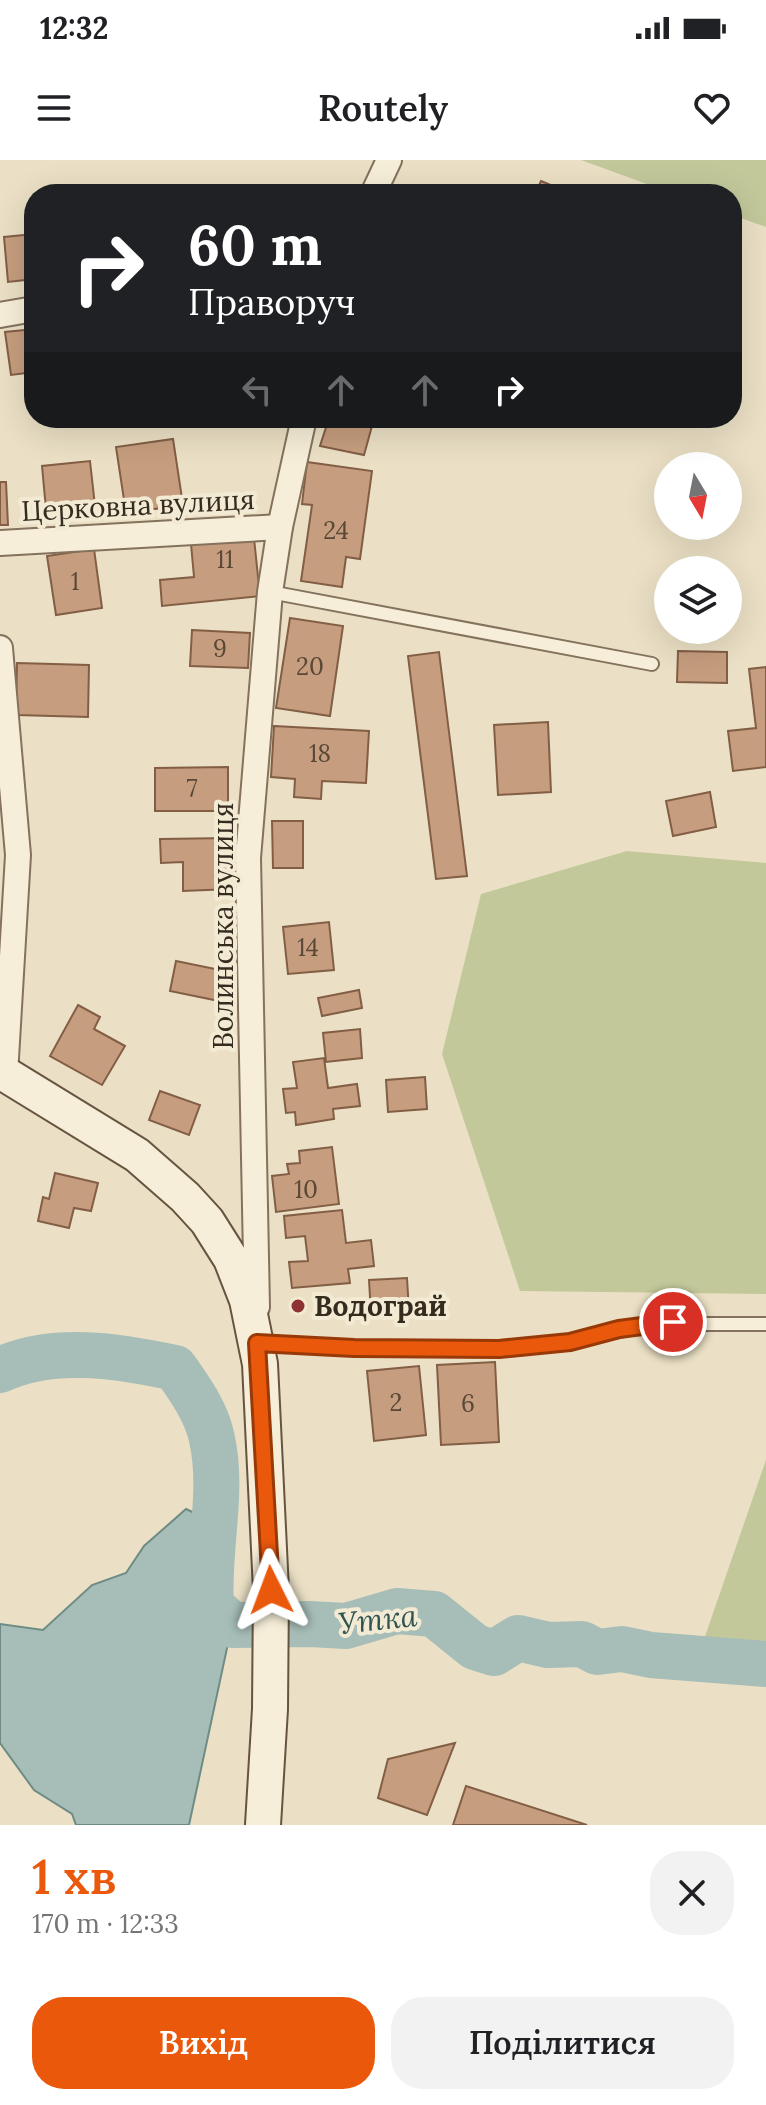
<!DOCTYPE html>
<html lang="uk">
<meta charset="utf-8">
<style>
:root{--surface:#fff;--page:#f2f2f2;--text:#202124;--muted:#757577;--accent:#ea580c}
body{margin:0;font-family:Lora,serif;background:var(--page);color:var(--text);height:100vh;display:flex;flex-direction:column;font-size:30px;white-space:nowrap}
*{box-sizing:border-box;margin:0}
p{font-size:26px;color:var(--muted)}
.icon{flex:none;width:44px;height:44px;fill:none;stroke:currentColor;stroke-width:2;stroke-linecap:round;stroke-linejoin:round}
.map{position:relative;height:1665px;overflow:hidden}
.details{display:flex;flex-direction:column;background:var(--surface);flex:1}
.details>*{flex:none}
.hud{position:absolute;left:24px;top:24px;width:718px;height:244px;border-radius:32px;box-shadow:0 8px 32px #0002;background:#202124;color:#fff;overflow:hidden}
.needle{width:52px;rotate:170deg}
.controls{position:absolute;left:654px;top:292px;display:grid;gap:16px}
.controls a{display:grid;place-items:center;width:88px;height:88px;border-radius:50%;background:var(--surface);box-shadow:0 8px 32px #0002;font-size:40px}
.pin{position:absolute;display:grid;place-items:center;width:68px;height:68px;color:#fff;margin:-34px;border:4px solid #fff;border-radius:50%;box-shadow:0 2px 8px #0007}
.me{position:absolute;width:88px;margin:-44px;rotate:357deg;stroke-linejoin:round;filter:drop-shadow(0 0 6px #0008)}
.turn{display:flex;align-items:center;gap:28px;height:168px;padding:0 32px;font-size:36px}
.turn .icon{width:104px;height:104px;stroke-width:2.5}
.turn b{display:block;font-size:56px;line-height:68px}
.lanes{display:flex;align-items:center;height:76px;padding:0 32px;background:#0003;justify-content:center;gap:40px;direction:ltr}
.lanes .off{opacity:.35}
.round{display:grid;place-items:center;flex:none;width:84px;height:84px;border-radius:32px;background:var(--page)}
.summary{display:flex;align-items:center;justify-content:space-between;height:136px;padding:0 32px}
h1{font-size:48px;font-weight:600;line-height:60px;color:var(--accent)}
.button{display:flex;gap:16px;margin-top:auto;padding:16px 32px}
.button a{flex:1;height:92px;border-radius:32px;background:var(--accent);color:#fff;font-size:32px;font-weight:600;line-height:92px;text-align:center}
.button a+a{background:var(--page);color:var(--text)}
.status{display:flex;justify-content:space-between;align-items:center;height:56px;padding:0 40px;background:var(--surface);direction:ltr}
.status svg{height:22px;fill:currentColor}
header{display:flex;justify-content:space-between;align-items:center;height:104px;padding:0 32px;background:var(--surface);font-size:36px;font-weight:600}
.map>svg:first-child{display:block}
</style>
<div class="status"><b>12:32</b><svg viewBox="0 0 49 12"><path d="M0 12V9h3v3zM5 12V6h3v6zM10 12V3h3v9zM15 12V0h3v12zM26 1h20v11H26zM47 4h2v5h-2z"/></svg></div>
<header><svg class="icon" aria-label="menu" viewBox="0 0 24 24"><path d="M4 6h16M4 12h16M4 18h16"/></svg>Routely<svg class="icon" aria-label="heart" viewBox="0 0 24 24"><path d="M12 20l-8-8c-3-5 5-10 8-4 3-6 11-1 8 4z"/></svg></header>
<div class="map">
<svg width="766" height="1665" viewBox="0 0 766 1665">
<rect width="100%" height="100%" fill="#ebe0c5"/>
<!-- green -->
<g fill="#c2c89a">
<path d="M 581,0 L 766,0 L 766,67 L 732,55 L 732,34 L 674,34 Z"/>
<path d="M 627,691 L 766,703 L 766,1134 L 520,1131 L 442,894 L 481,734 Z"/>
<path d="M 766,1300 L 766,1489 L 703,1482 Z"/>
</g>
<!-- water -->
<path fill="#a7beb8" stroke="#6e8c85" stroke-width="2" d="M 186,1349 L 230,1370 L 232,1465 L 189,1665 L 76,1665 L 72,1654 L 34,1630 L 0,1583 L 0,1464 L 43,1470 L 92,1425 L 126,1413 L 144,1386 Z"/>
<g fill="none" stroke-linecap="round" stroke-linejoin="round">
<!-- river -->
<path stroke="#a7beb8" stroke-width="46" d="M 0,1210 C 53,1185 120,1196 175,1208 C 190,1229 207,1253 212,1279 C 224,1334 207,1391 211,1446 L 232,1465 L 310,1464 L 346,1466 L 397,1451 L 434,1454 L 475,1487 L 494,1493 L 518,1478 L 548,1485 L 582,1484 L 597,1492 L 622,1489 L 651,1495 L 766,1504"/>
</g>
<!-- building -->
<g fill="#c69d7e" stroke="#825e45" stroke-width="2">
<path d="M 541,21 L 572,34 L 535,34 Z"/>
<path d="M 34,74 L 34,119 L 8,122 L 4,77 Z"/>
<path d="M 34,169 L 34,212 L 11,215 L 5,172 Z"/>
<path d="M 329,258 L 372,266 L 364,295 L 320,286 Z"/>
<path d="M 173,279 L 183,345 L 126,353 L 116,287 Z"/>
<path d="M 90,301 L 96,355 L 47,360 L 42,306 Z"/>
<path d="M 307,302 L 372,311 L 360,399 L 346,397 L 342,427 L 301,421 L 312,345 L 302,344 Z"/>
<path d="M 0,322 L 6,322 L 8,365 L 0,365 Z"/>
<path d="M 254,378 L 260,436 L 162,446 L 160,420 L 194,417 L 191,384 Z"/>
<path d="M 94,389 L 102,448 L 56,455 L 47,396 Z"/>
<path d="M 290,458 L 343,466 L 330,556 L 276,548 Z"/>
<path d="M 192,470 L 250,473 L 248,508 L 190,506 Z"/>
<path d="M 678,491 L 727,492 L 727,523 L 677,522 Z"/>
<path d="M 439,492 L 467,716 L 436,719 L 408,496 Z"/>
<path d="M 17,503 L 89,505 L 88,557 L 16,555 Z"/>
<path d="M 766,507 L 766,607 L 733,611 L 728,571 L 756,568 L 749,509 Z"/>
<path d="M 548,562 L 551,632 L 498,635 L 494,565 Z"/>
<path d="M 274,566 L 369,571 L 366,623 L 322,621 L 321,639 L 294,637 L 295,619 L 271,617 Z"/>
<path d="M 228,607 L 228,651 L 155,651 L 155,608 Z"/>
<path d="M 710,632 L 716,667 L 673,676 L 666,641 Z"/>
<path d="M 272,661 L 303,661 L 303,708 L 273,708 Z"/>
<path d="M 230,678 L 231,729 L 183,731 L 183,702 L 161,703 L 160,679 Z"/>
<path d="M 329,762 L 334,810 L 288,814 L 283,767 Z"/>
<path d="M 176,801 L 225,811 L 219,841 L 170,831 Z"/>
<path d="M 359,830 L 362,848 L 322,856 L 318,838 Z"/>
<path d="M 78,845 L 100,857 L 94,869 L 125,886 L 102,925 L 50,896 Z"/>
<path d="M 360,869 L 362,898 L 326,902 L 323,873 Z"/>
<path d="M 324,898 L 328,928 L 357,924 L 360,946 L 333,949 L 334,959 L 296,965 L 295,952 L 286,953 L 283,929 L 297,928 L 293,902 Z"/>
<path d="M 425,917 L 427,949 L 388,952 L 386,920 Z"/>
<path d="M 160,931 L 200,945 L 189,975 L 149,960 Z"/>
<path d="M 332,987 L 339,1044 L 276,1052 L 272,1016 L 289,1014 L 287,1004 L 300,1003 L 299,991 Z"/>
<path d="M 55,1013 L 98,1023 L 91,1051 L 74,1048 L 69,1068 L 38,1061 L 43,1037 L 49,1039 Z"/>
<path d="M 342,1050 L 346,1083 L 371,1080 L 374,1106 L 348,1109 L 350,1123 L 292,1128 L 289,1102 L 308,1101 L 305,1076 L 286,1078 L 284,1056 Z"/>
<path d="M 407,1118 L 409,1151 L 371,1154 L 369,1120 Z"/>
<path d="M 495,1202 L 499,1282 L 441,1285 L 437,1205 Z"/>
<path d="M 419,1206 L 426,1275 L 374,1281 L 367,1211 Z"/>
<path d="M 455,1583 L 427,1655 L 378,1638 L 388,1599 Z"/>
<path d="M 466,1626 L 587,1665 L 453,1665 Z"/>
</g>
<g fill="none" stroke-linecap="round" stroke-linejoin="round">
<defs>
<g id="lane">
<path d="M 270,432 L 652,504"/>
<path d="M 257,1183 L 354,1188 L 499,1189 L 570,1182 L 650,1164 L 766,1164"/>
</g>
<g id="street">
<path d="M 373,34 L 389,0"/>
<path d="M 0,155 L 34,149"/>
<path d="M 0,383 L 280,367"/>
<path d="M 0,488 L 18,695 L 5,915 L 0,915"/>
<path d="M 257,1147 L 248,698 L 270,432 L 280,367 L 304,258"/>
</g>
<path id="secondary" d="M 0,911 L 137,995 L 185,1037 L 207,1061 L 231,1099 L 247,1140 L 260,1204 L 271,1430 L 270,1549 L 263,1665"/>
</defs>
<!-- lane casing -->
<use href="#lane" stroke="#84725d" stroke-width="16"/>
<!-- street casing -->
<use href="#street" stroke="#84725d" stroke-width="28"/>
<!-- secondary casing -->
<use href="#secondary" stroke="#665440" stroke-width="38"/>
<!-- lane -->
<use href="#lane" stroke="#f6eed8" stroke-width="12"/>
<!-- street -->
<use href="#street" stroke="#f6eed8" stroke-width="24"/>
<!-- secondary -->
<use href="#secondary" stroke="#f6eed8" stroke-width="34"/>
</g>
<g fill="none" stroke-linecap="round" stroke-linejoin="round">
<defs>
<path id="route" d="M 271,1430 L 257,1183 L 354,1188 L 499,1189 L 570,1182 L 619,1169 L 673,1162"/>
</defs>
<!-- route casing -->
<use href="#route" stroke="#983908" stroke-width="20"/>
<!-- route -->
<use href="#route" stroke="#ea580c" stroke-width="14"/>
</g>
<!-- markers -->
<circle fill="#8f3232" stroke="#f3ead4" stroke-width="3" cx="298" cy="1146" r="8"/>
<g text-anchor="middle" stroke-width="8" stroke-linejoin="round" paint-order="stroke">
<!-- number labels -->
<g font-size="24" fill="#5a4837">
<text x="336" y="379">24</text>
<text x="225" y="408">11</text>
<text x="75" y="430">1</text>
<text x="220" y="497">9</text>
<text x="310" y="515">20</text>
<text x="320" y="602">18</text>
<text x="192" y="637">7</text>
<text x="308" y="796">14</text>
<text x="306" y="1038">10</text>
<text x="396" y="1251">2</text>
<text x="468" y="1252">6</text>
</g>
<!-- street labels -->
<g font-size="28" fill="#362b1f" stroke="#f3ead4">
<text transform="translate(138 345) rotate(-3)" y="10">Церковна вулиця</text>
<text transform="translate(223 766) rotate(-90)" y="10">Волинська вулиця</text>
</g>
<!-- poi labels -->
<g font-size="28" font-weight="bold" fill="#362b1f" stroke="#f3ead4" text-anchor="start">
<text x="314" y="1156">Водограй</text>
</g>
<!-- water labels -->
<g font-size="30" font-style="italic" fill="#305452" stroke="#f3ead4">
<text transform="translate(378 1460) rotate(-6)" y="10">Утка</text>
</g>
</g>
</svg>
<div class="controls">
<a><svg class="needle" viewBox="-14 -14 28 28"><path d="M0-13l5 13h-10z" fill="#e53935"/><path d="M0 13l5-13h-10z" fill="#757577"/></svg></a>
<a><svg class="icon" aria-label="layers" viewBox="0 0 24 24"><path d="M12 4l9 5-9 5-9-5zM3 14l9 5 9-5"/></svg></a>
</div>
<div class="pin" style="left:673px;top:1162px;background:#d93025"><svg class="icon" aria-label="arrive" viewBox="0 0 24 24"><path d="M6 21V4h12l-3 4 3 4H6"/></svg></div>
<svg class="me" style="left:271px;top:1430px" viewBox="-20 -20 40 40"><path d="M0-17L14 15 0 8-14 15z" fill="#ea580c" stroke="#fff" stroke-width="4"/></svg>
<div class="hud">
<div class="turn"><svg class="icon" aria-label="right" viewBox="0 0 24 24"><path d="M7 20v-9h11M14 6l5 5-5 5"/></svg><div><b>60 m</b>Праворуч</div></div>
<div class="lanes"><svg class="icon off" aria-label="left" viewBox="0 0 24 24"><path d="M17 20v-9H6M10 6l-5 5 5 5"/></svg><svg class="icon off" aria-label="ahead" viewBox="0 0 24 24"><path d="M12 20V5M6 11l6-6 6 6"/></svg><svg class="icon off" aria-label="ahead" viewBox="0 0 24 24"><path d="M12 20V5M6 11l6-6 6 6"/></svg><svg class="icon" aria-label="right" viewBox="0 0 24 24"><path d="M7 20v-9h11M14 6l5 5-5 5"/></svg></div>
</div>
</div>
<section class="details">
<div class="summary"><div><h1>1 хв</h1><p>170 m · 12:33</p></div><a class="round"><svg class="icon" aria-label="close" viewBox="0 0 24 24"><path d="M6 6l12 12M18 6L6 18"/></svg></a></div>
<div class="button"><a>Вихід</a><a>Поділитися</a></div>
</section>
